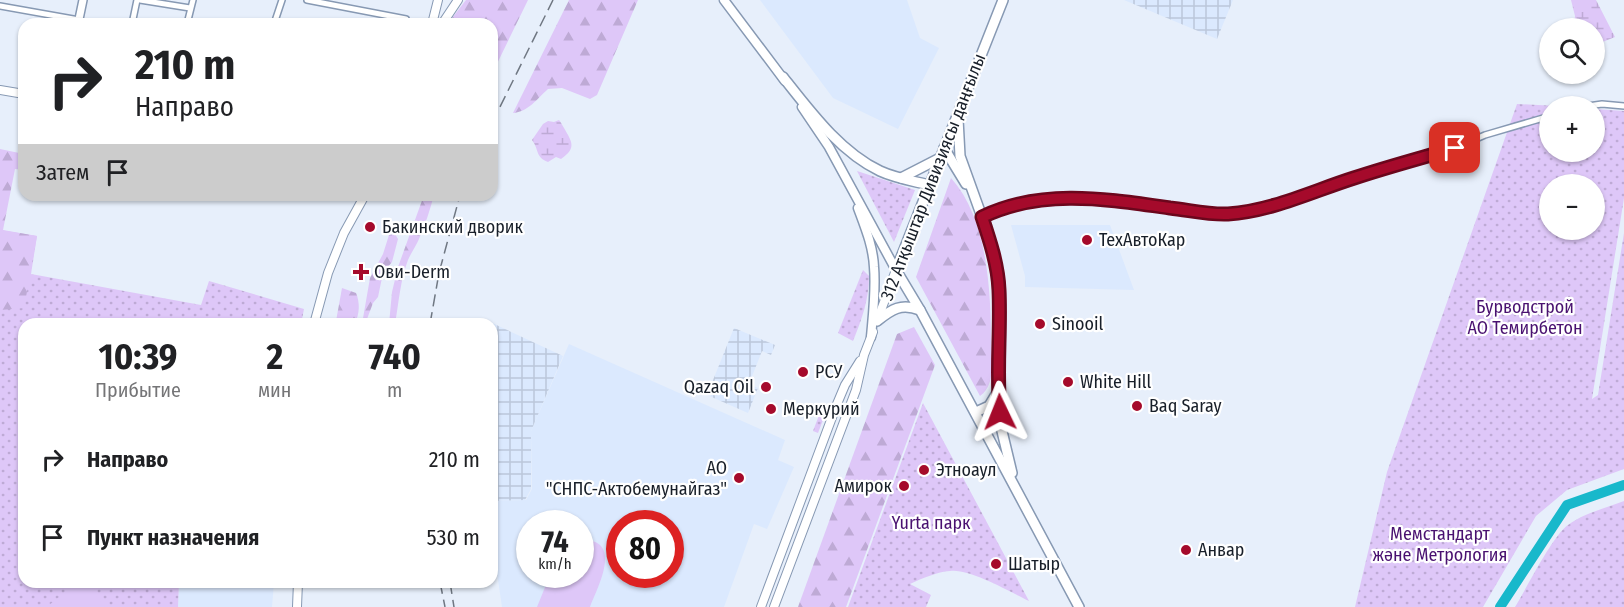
<!DOCTYPE html>
<html lang="ru">
<meta charset="utf-8">
<style>
:root{--surface:#fff;--page:#f6f6f6;--text:#202124;--muted:#757577}
body{margin:0;font-family:"Fira Sans Condensed",sans-serif;background:var(--page);color:var(--text);height:100vh;display:flex;flex-direction:column;font-size:22px;white-space:nowrap}
*{box-sizing:border-box;margin:0}
p{font-size:20px;color:var(--muted)}
.icon{flex:none;width:33px;height:33px;fill:none;stroke:currentColor;stroke-width:2;stroke-linecap:round;stroke-linejoin:round}
.map{position:relative;flex:1;overflow:hidden}
.side{position:absolute;left:18px;top:318px;width:480px;height:270px;display:flex;flex-direction:column;background:var(--surface);border-radius:18px;box-shadow:0 2px 4px #0004}
.side>*{flex:none}
.top-card{position:absolute;left:18px;top:18px;width:480px;height:183px;border-radius:18px;box-shadow:0 2px 4px #0004;background:#fff;color:var(--text);overflow:hidden}
.controls{position:absolute;left:1539px;top:18px;display:grid;gap:12px}
.controls a{display:grid;place-items:center;width:66px;height:66px;border-radius:50%;background:var(--surface);box-shadow:0 2px 4px #0004;font-size:30px}
.speed{position:absolute;left:516px;top:510px;display:flex;gap:12px;font-size:30px;font-weight:700;text-align:center}
.speed>*{display:grid;place-content:center;width:78px;height:78px;border-radius:50%;background:var(--surface);box-shadow:0 2px 4px #0004;line-height:1}
.speed small{font-size:15px;font-weight:400}
.speed .limit{border:9px solid #d22;background:#fff;color:#111}
.pin{position:absolute;display:grid;place-items:center;width:51px;height:51px;color:#fff;margin:-26px;border-radius:12px;box-shadow:0 3px 9px #0006}
.me{position:absolute;width:66px;margin:-33px;rotate:358deg;stroke-linejoin:round;filter:drop-shadow(0 0 4px #0008)}
.turn{display:flex;align-items:center;gap:21px;height:126px;padding:0 18px;font-size:27px}
.turn .icon{width:78px;height:78px;stroke-width:2.5}
.turn b{display:block;font-size:42px;line-height:51px}
.then{display:flex;align-items:center;height:57px;padding:0 18px;background:#0003;gap:12px;font-size:22px}
.eta{display:flex;justify-content:space-evenly;align-items:center;height:102px;text-align:center}
.eta b{font-size:36px;font-weight:700;line-height:42px}
ul{padding:0;list-style:none}
li{display:flex;align-items:center;gap:18px;height:78px;padding:0 18px}
li div{flex:1}
li b{display:block;font-size:22px}
li em{font-style:normal}
.map>svg:first-child{display:block}
</style>
<div class="map">
<svg width="1624" height="607" viewBox="0 0 1624 607">
<defs>
<pattern id="industrial-grid" width="8" height="8" patternUnits="userSpaceOnUse" patternTransform="scale(1.5)"><rect width="8" height="8" fill="#dbe9fe"/><path d="M0 4h8M4 0v8" fill="none" stroke="#bbc7da"/></pattern>
<pattern id="green-dots" width="8" height="8" patternUnits="userSpaceOnUse" patternTransform="scale(1.5)"><rect width="8" height="8" fill="#dec7f8"/><path d="M2 2h.1M6 6h.1" fill="none" stroke="#beaad5" stroke-width="1.8" stroke-linecap="round"/></pattern>
<pattern id="forest-firs" width="22" height="20" patternUnits="userSpaceOnUse" patternTransform="scale(1.5)"><rect width="22" height="20" fill="#dec7f8"/><path d="M5 1l3.5 6h-7zM16 11l3.5 6h-7z" fill="#beaad5"/></pattern>
<pattern id="wetland-marsh" width="20" height="14" patternUnits="userSpaceOnUse" patternTransform="scale(1.5)"><rect width="20" height="14" fill="#dec7f8"/><path d="M1 5h8M5 5V1M11 12h8M15 12V8" fill="none" stroke="#beaad5"/></pattern>
</defs>
<rect width="100%" height="100%" fill="#e7effb"/>
<!-- built -->
<g fill="#dbe9fe" fill-rule="evenodd">
<path d="M 760,0 L 907,0 L 920,38 L 939,48 L 898,129 L 833,98 Z"/>
<path d="M 1011,225 L 1110,225 L 1134,290 L 1025,287 L 1025,276 Z"/>
<path d="M 569,344 L 785,440 L 778,460 L 794,467 L 767,529 L 754,524 L 724,607 L 502,607 L 492,539 L 492,501 L 526,500 L 532,489 L 531,431 ZM 530,524 L 580,524 L 580,574 L 530,574 ZM 620,524 L 670,524 L 670,574 L 620,574 Z"/>
<path d="M 179,582 L 274,582 L 272,607 L 178,607 Z"/>
</g>
<!-- industrial -->
<g fill="url(#industrial-grid)">
<path d="M 1124,0 L 1233,0 L 1217,39 Z"/>
<path d="M 490,322 L 563,356 L 531,431 L 531,489 L 525,500 L 492,501 L 492,324 L 489,324 Z"/>
<path d="M 734,328 L 775,345 L 771,355 L 762,351 L 749,384 L 758,388 L 748,413 L 707,395 Z"/>
</g>
<!-- green -->
<g fill="url(#green-dots)" fill-rule="evenodd">
<path d="M 1517,104 L 1557,106 L 1550,106 L 1550,152 L 1594,152 L 1595,109 L 1624,111 L 1624,198 L 1592,399 L 1598,395 L 1624,233 L 1624,469 L 1567,490 L 1536,516 L 1483,607 L 1355,607 L 1387,472 ZM 1550,184 L 1594,184 L 1594,230 L 1550,230 Z"/>
<path d="M 857,171 L 915,190 L 894,242 Z"/>
<path d="M 0,230 L 37,236 L 31,274 L 201,305 L 209,281 L 304,309 L 301,324 L 24,324 L 24,582 L 179,582 L 178,607 L 0,607 Z"/>
<path d="M 863,270 L 869,276 C 869,299 862,319 853,341 L 838,333 Z"/>
<path d="M 923,403 L 1029,601 C 1010,592 969,568 950,571 C 937,572 923,578 910,584 L 931,595 L 926,607 L 848,607 Z"/>
<path d="M 823,405 L 828,407 L 818,433 L 813,431 Z"/>
<path d="M 1624,501 L 1624,607 L 1515,607 C 1526,589 1553,535 1568,525 C 1584,513 1606,508 1624,501 Z"/>
</g>
<!-- forest -->
<g fill="url(#forest-firs)">
<path d="M 466,0 L 528,0 L 492,74 L 492,24 L 454,24 L 449,22 Z"/>
<path d="M 569,0 L 638,0 L 597,95 L 590,99 L 562,88 L 548,89 C 537,99 528,112 513,113 Z"/>
<path d="M 0,149 L 24,154 L 24,170 L 15,169 L 3,230 L 37,236 L 24,308 L 0,310 Z"/>
<path d="M 951,178 C 988,219 991,292 991,345 C 991,363 996,384 980,396 L 916,277 Z"/>
<path d="M 424,195 L 434,195 C 430,210 425,225 419,239 C 416,246 411,253 408,260 C 400,281 399,302 395,324 L 389,324 L 392,292 L 398,267 Z"/>
<path d="M 395,234 L 398,239 L 392,262 L 383,273 L 378,297 L 373,303 L 367,319 L 370,324 L 362,324 L 370,278 L 383,254 L 389,235 Z"/>
<path d="M 342,288 L 356,293 C 360,302 360,315 354,324 L 345,324 L 336,321 Z"/>
<path d="M 914,327 L 935,365 L 846,607 L 798,607 L 897,334 Z"/>
</g>
<!-- wetland -->
<g fill="url(#wetland-marsh)">
<path d="M 1571,0 L 1596,0 L 1615,37 L 1595,45 L 1594,28 L 1574,28 L 1575,16 Z"/>
<path d="M 559,120 C 561,122 562,125 564,128 C 572,142 577,148 561,159 L 556,157 L 548,162 C 535,157 539,149 532,140 L 543,124 L 548,121 L 554,122 Z"/>
</g>
<!-- pitch -->
<g fill="#dec7f8">
<path d="M 581,540 C 624,538 598,587 590,607 L 537,607 L 550,575 L 580,574 Z"/>
<path d="M 79,582 L 85,582 L 105,607 L 51,607 L 49,605 Z"/>
</g>
<g fill="none" stroke-linecap="round" stroke-linejoin="round">
<!-- river -->
<path stroke="#18b8cb" stroke-width="10" d="M 1500,607 L 1567,505 L 1624,485"/>
<defs>
<g id="minor">
<path d="M 140,0 L 190,8"/>
<path d="M 307,0 L 406,19"/>
<path d="M 0,6 L 79,20"/>
<path d="M 132,24 L 137,0"/>
<path d="M 187,24 L 193,0"/>
<path d="M 274,24 L 282,0"/>
<path d="M 1588,106 L 1602,104 L 1624,106"/>
<path d="M 982,217 L 999,209 L 1031,200 L 1062,198 L 1129,202 L 1217,214 L 1255,211 L 1271,207 L 1356,177 L 1455,148 L 1485,135 L 1550,116"/>
</g>
<path id="tertiary" d="M 78,24 L 83,0"/>
<g id="secondary">
<path d="M 432,24 L 438,0"/>
<path d="M 442,24 L 458,0"/>
<path d="M 0,90 L 24,94"/>
<path d="M 877,321 L 896,270"/>
<path d="M 314,324 L 328,273 L 344,233 L 365,195"/>
<path d="M 297,607 L 298,582"/>
<path d="M 761,607 L 837,404 L 845,385 L 860,361"/>
<path d="M 774,607 L 856,390 L 864,355 L 873,332"/>
</g>
<g id="primary">
<path d="M 724,0 L 785,81"/>
<path d="M 802,107 L 829,147 L 896,270"/>
<path d="M 858,208 C 865,227 873,246 874,267 C 876,290 873,314 871,337"/>
</g>
<g id="trunk">
<path d="M 1003,0 L 896,270 L 920,310 L 1079,607"/>
<path d="M 783,77 C 810,111 840,152 880,171 C 895,178 913,181 929,185"/>
<path d="M 958,119 L 960,156 L 987,231 L 996,268 L 999,289 L 998,391 L 1001,427 L 1012,473"/>
<path d="M 944,148 L 966,184"/>
<path d="M 901,178 L 940,158"/>
<path d="M 877,321 C 892,309 901,303 920,310"/>
<path d="M 976,412 L 989,406 L 998,391"/>
</g>
</defs>
<!-- minor casing -->
<use href="#minor" stroke="#8799b3" stroke-width="8"/>
<!-- tertiary casing -->
<use href="#tertiary" stroke="#8799b3" stroke-width="10"/>
<!-- secondary casing -->
<use href="#secondary" stroke="#8799b3" stroke-width="10"/>
<!-- primary casing -->
<use href="#primary" stroke="#8799b3" stroke-width="11"/>
<!-- trunk casing -->
<use href="#trunk" stroke="#8799b3" stroke-width="12"/>
<!-- minor -->
<use href="#minor" stroke="#fff" stroke-width="5"/>
<!-- tertiary -->
<use href="#tertiary" stroke="#fff" stroke-width="7"/>
<!-- secondary -->
<use href="#secondary" stroke="#fff" stroke-width="8"/>
<!-- primary -->
<use href="#primary" stroke="#fff" stroke-width="8"/>
<!-- trunk -->
<use href="#trunk" stroke="#fff" stroke-width="9"/>
<!-- rail -->
<g stroke="#6f7782" stroke-width="1.5" stroke-dasharray="12 6" stroke-linecap="butt">
<path d="M 492,123 L 553,0"/>
<path d="M 430,324 L 439,273 L 460,195"/>
<path d="M 440,582 L 445,607"/>
<path d="M 450,582 L 454,607"/>
</g>
</g>
<g fill="none" stroke-linecap="round" stroke-linejoin="round">
<defs>
<path id="route" d="M 1000,412 C 996,372 1001,331 999,290 C 998,265 990,241 982,217 C 1042,188 1106,199 1170,208 C 1189,210 1209,215 1228,214 C 1272,211 1313,191 1354,178 C 1387,167 1421,158 1455,148"/>
</defs>
<!-- route casing -->
<use href="#route" stroke="#6b061c" stroke-width="15"/>
<!-- route -->
<use href="#route" stroke="#a50a2b" stroke-width="10"/>
</g>
<!-- markers -->
<g fill="#a50a2b" stroke="#fff" stroke-width="2">
<circle cx="370" cy="227" r="6"/>
<circle cx="1087" cy="240" r="6"/>
<path d="M358 263h6v6h6v6h-6v6h-6v-6h-6v-6h6z"/>
<circle cx="1040" cy="324" r="6"/>
<circle cx="803" cy="372" r="6"/>
<circle cx="1068" cy="382" r="6"/>
<circle cx="766" cy="387" r="6"/>
<circle cx="1137" cy="406" r="6"/>
<circle cx="771" cy="409" r="6"/>
<circle cx="924" cy="470" r="6"/>
<circle cx="739" cy="478" r="6"/>
<circle cx="904" cy="486" r="6"/>
<circle cx="1186" cy="550" r="6"/>
<circle cx="996" cy="564" r="6"/>
</g>
<g text-anchor="middle" stroke-width="4.5" stroke-linejoin="round" paint-order="stroke">
<!-- street labels -->
<g font-size="18" fill="#181f29" stroke="#fff">
<text transform="translate(933 177) rotate(-69)" y="6">312 Атқыштар Дивизиясы даңғылы</text>
</g>
<!-- poi labels -->
<g font-size="18" fill="#181f29" stroke="#fff" text-anchor="start">
<text x="382" y="233">Бакинский дворик</text>
<text x="1099" y="246">ТехАвтоКар</text>
<text x="374" y="278">Ови-Derm</text>
<text x="1052" y="330">Sinooil</text>
<text x="815" y="378">РСУ</text>
<text x="1080" y="388">White Hill</text>
<text x="754" y="393" text-anchor="end">Qazaq Oil</text>
<text x="1149" y="412">Baq Saray</text>
<text x="783" y="415">Меркурий</text>
<text x="727" y="474" text-anchor="end">АО<tspan x="727" dy="21">"СНПС-Актобемунайгаз"</tspan></text>
<text x="936" y="476">Этноаул</text>
<text x="892" y="492" text-anchor="end">Амирок</text>
<text x="1198" y="556">Анвар</text>
<text x="1008" y="570">Шатыр</text>
</g>
<!-- park labels -->
<g font-size="18" fill="#491170" stroke="#fff">
<text x="1525" y="313">Бурводстрой<tspan x="1525" dy="21">АО Темирбетон</tspan></text>
<text x="931" y="529">Yurta парк</text>
<text x="1440" y="540">Мемстандарт<tspan x="1440" dy="21">және Метрология</tspan></text>
</g>
</g>
</svg>
<div class="controls">
<a><svg class="icon" aria-label="search" viewBox="0 0 24 24"><circle cx="10" cy="10" r="6"/><path d="M15 15l6 6"/></svg></a>
<a>+</a>
<a>−</a>
</div>
<div class="speed"><div>74<small>km/h</small></div><div class="limit">80</div></div>
<div class="pin" style="left:1455px;top:148px;background:#d93025"><svg class="icon" aria-label="arrive" viewBox="0 0 24 24"><path d="M6 21V4h12l-3 4 3 4H6"/></svg></div>
<svg class="me" style="left:1000px;top:412px" viewBox="-20 -20 40 40"><path d="M0-17L14 15 0 8-14 15z" fill="#a50a2b" stroke="#fff" stroke-width="4"/></svg>
<div class="top-card">
<div class="turn"><svg class="icon" aria-label="right" viewBox="0 0 24 24"><path d="M7 20v-9h11M14 6l5 5-5 5"/></svg><div><b>210 m</b>Направо</div></div>
<div class="then">Затем<svg class="icon" aria-label="arrive" viewBox="0 0 24 24"><path d="M6 21V4h12l-3 4 3 4H6"/></svg></div>
</div>
<section class="side">
<div class="eta">
<div><b>10:39</b><p>Прибытие</p></div>
<div><b>2</b><p>мин</p></div>
<div><b>740</b><p>m</p></div>
</div>
<ul>
<li><svg class="icon" aria-label="right" viewBox="0 0 24 24"><path d="M7 20v-9h11M14 6l5 5-5 5"/></svg><div><b>Направо</b></div><em>210 m</em></li>
<li><svg class="icon" aria-label="arrive" viewBox="0 0 24 24"><path d="M6 21V4h12l-3 4 3 4H6"/></svg><div><b>Пункт назначения</b></div><em>530 m</em></li>
</ul>
</section>
</div>
